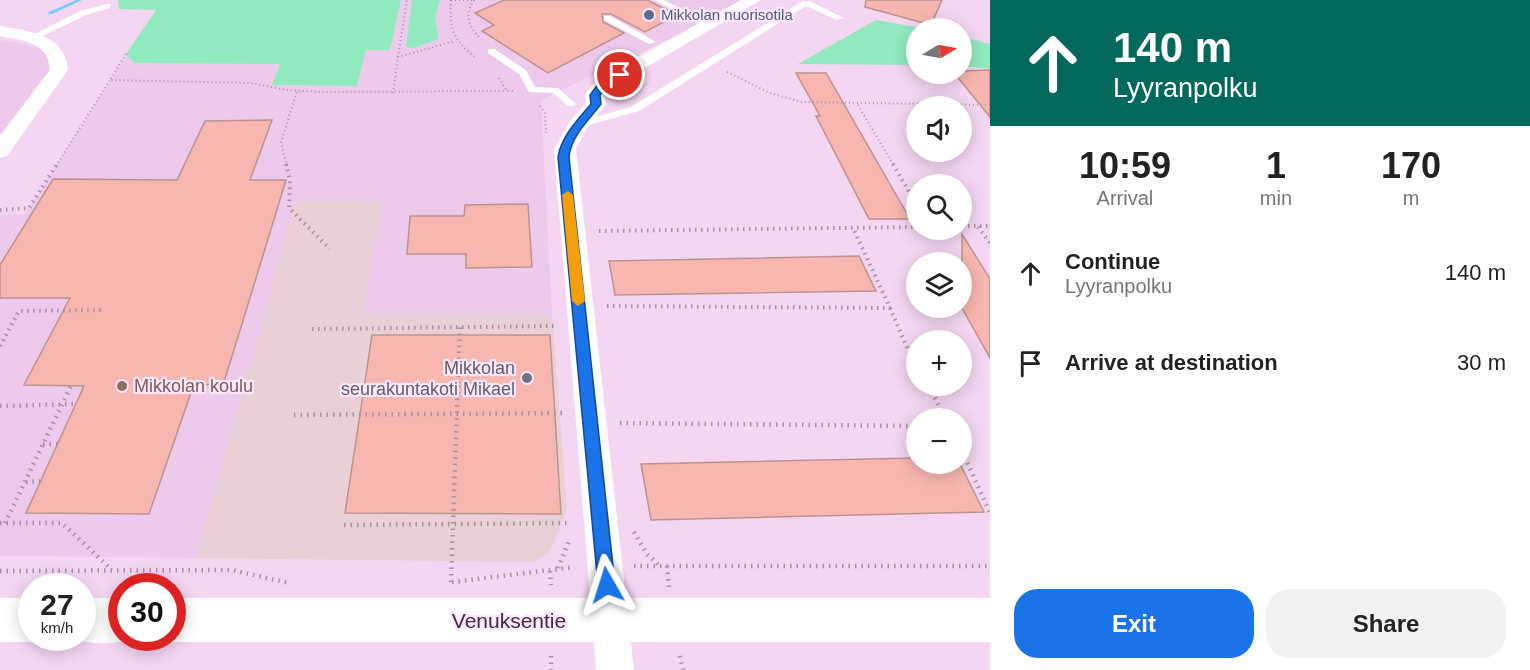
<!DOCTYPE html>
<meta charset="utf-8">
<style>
:root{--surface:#fff;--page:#f2f2f2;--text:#222;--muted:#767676;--accent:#1a73e8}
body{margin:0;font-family:Helvetica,sans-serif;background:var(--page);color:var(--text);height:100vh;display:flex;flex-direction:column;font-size:22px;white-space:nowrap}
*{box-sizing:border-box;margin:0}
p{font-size:20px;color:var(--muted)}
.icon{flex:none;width:33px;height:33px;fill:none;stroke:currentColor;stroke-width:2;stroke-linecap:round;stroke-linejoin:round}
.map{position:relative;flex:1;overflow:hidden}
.panel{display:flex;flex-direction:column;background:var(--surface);width:540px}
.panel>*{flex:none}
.banner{background:#00695c;color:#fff;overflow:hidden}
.needle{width:39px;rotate:80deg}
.fabs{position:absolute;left:906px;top:18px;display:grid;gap:12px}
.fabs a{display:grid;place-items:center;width:66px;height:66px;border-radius:50%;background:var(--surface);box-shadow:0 3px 15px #0003;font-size:30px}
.speed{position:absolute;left:18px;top:573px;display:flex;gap:12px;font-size:30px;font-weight:700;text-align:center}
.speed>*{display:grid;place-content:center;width:78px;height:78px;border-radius:50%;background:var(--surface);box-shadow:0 3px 15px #0003;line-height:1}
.speed small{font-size:15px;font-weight:400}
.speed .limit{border:9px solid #d22;background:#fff;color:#111}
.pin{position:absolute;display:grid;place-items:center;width:51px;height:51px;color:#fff;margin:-26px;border:3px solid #fff;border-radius:50%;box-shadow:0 2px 6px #0007}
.me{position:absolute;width:66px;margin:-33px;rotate:354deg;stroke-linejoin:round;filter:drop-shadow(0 0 4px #0008)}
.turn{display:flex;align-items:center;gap:21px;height:126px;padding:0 24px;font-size:27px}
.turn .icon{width:78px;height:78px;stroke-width:2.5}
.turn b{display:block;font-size:42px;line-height:51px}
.eta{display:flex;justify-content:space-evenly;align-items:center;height:102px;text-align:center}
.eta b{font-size:36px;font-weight:700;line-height:42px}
.button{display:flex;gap:12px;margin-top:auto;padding:12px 24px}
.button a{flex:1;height:69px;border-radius:24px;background:var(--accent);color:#fff;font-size:24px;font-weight:700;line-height:69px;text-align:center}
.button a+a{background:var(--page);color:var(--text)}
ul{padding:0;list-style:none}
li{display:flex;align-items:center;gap:18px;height:90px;padding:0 24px}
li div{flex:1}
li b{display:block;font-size:22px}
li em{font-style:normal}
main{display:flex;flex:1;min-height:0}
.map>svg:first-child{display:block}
</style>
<main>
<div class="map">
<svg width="990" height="670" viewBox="0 0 990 670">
<rect width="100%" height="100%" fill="#f4d6f2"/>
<!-- commercial -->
<path fill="#e9d0d6" d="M 296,201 L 382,201 L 364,314 L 552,314 L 567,509 L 550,552 L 534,562 L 196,558 Z"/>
<!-- built -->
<g fill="#edcaec">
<path d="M 118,0 L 750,0 L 541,100 L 552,314 L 364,314 L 382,201 L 296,201 L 196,558 L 0,556 L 0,215 L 25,214 L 156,10 L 119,9 Z"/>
<path d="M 5,40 L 45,49 L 50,58 L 50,69 L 0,135 L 0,42 Z"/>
</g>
<!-- green -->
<g fill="#91eabd">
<path d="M 118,0 L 401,0 L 390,50 L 366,50 L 357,86 L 272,85 L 280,64 L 134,63 L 126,54 L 156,10 L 119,9 Z"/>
<path d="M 412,0 L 440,0 L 435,19 L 439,39 L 414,48 L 406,47 Z"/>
<path d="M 876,20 L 921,28 L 916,28 L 916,65 L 798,64 Z"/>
<path d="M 962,37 L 990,44 L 990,69 L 962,66 Z"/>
</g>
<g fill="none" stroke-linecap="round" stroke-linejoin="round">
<!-- stream -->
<path fill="#75cef5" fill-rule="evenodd" d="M 76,0 L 82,0 L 52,14 L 47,13 Z"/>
</g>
<!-- building -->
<g fill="#f7b6af" stroke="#bb938e" stroke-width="1.5">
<path d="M 504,0 L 647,0 L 677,15 L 645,32 L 611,14 L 602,14 L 603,22 L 624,33 L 548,73 L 482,31 L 494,25 L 475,13 Z"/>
<path d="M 866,0 L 942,0 L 931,25 L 865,7 Z"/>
<path d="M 990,70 L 990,117 L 955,74 L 962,74 L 962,71 Z"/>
<path d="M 796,73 L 826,73 L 910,219 L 869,219 L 816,116 L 820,116 Z"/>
<path d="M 272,120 L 250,180 L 286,180 L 242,324 L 223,385 L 194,384 L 149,514 L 26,513 L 84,386 L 24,385 L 70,298 L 0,298 L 0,265 L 53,179 L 177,180 L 205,121 Z"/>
<path d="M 528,204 L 532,267 L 466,268 L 466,254 L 407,254 L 410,216 L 464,216 L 465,205 Z"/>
<path d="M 962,234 L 990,279 L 990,358 L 962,308 Z"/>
<path d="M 859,256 L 876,291 L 615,295 L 609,261 Z"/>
<path d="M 372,335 L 550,335 L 561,514 L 345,513 Z"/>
<path d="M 916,458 L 916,464 L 960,464 L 984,512 L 651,520 L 641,464 Z"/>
</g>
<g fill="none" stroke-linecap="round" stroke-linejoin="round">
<!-- path-far2 -->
<g stroke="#a791a6" stroke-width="2" stroke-dasharray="1 3" stroke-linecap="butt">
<path d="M 451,0 C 449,30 453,39 476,58"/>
<path d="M 451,0 L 472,0"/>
<path d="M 474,0 C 464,16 468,26 481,39"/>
<path d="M 126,54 L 110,80 L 251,83 L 286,90 L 322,92 L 507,91"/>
<path d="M 398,57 L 407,0"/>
<path d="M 727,72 L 770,93 L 801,102 L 990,105"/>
<path d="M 499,78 L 507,91 L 515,91"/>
<path d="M 393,93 L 398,57 L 455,41"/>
<path d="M 858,105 L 894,166"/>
<path d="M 540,106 L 545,113 L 546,133"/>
<path d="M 56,166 L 110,80"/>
<path d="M 287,166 L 281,143 L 297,91"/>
</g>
<!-- path-far1 -->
<g stroke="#a791a6" stroke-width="4" stroke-dasharray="1.5 4.5" stroke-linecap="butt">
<path d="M 286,164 L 290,180 L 289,208 L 330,249"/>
<path d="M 893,164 L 916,204"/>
<path d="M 0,210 L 29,208 L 57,164"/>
<path d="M 962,226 L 990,226"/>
<path d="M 978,227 L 990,243"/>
<path d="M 599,231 L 916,227"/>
<path d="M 607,306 L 890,308 L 854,230"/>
<path d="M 890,308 L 916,368"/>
<path d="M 312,329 L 556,326"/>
<path d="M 0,346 L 19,311 L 104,310"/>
<path d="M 458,383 L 460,326"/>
</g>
<!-- path -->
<g stroke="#a791a6" stroke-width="4.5" stroke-dasharray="1.5 5" stroke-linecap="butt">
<path d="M 929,386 L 945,418"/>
<path d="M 0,406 L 76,404"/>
<path d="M 294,415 L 563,413"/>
<path d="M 620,423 L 916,426"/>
<path d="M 43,444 L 58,444"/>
<path d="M 962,451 L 990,513"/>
<path d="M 26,482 L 40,481"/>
<path d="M 0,523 L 62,523 L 112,570"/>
<path d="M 5,523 L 71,386"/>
<path d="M 344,525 L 571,523"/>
<path d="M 634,532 L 647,554 L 660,566"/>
<path d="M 634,566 L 990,566"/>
<path d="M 667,566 L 669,587"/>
<path d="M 558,568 L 570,538"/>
<path d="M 0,571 L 232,570 L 289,583"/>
<path d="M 550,571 L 551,585"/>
<path d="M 451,582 L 458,382"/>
<path d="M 452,582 L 575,567"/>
<path d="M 551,656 L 551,670"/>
<path d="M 680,656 L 683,670"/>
</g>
<!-- service -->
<g fill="#fff" fill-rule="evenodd">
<path d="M 654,0 L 664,0 L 712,25 L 705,27 Z"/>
<path d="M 803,1 L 809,1 L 844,18 L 837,20 L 806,6 L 639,111 L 578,128 L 573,125 L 574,123 L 631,107 Z"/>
<path d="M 107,4 L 110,4 L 110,8 L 86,15 L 34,40 L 27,38 L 80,11 Z"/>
<path d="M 604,16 L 610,16 L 656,42 L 649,44 L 604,20 Z"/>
<path d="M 488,49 L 494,49 L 526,70 L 535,87 L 558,88 L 576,104 L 574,106 L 568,106 L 553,93 L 529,92 L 519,74 L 488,53 Z"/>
</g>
<!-- minor -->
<g fill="#fff" fill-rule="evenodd">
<path d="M 741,0 L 761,0 L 609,89 L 605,95 L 606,104 L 587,128 L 576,149 L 634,670 L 596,670 L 554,149 L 571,120 L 586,103 L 585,95 L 595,81 Z"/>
<path d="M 0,26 C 29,31 65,34 68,70 L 7,156 L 0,158 L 0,136 L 50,70 C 48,41 23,41 0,36 Z"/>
</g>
<!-- tertiary -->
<g fill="#fff" fill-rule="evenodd">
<path d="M 0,598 L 32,598 L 32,638 L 43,638 L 32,642 L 0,642 Z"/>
<path d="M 82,598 L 122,598 L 122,638 L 133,638 C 115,645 89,645 71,638 L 82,638 Z"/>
<path d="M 172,598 L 990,598 L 990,642 L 172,642 L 161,638 L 172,638 Z"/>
</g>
</g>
<!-- route -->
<path fill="#1a73e8" stroke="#114b97" stroke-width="1.5" d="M 617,73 L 625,75 L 606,87 L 600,95 L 601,104 C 589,120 571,136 569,157 L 615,585 L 613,591 L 607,594 L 600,591 L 598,585 L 558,157 C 561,137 578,119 591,104 L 590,95 L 599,83 Z"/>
<!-- slow -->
<path fill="#f59e0b" d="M 568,191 L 573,195 L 585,301 L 578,306 L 572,301 L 562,195 Z"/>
<!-- markers -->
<circle fill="#5c6f8a" stroke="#fde6fc" stroke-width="2" cx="649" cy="15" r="6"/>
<circle fill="#6b7280" stroke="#fde6fc" stroke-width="2" cx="527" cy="378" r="6"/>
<circle fill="#8d6e63" stroke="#fde6fc" stroke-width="2" cx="122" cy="386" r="6"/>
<g text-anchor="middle" stroke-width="4.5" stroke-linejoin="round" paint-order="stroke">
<!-- far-service labels -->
<g font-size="15" fill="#4e5e75" stroke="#fde6fc" text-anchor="start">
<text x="661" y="20">Mikkolan nuorisotila</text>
</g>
<!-- worship labels -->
<g font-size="18" fill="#5b616d" stroke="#fde6fc" text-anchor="end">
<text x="515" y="374">Mikkolan<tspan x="515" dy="21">seurakuntakoti Mikael</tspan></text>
</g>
<!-- education labels -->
<g font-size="18" fill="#785e54" stroke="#fde6fc" text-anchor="start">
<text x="134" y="392">Mikkolan koulu</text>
</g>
<!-- near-street labels -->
<g font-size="21" fill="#3a2f3a" stroke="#fde6fc">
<text x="509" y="628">Venuksentie</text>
</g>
</g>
</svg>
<div class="fabs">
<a><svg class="needle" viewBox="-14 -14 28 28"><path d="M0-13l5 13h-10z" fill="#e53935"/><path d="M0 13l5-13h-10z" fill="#767676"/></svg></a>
<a><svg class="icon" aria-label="sound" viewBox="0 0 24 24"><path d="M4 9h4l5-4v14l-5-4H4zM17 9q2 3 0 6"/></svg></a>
<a><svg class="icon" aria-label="search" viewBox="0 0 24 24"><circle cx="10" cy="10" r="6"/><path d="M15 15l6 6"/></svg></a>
<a><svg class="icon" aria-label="layers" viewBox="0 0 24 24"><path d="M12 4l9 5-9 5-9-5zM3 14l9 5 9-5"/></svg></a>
<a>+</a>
<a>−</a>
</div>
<div class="speed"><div>27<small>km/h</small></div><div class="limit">30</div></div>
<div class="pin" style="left:620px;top:75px;background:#d93025"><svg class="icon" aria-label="arrive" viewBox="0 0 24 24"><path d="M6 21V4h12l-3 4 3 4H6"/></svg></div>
<svg class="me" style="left:607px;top:585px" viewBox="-20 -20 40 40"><path d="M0-17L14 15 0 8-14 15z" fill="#1a73e8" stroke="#fff" stroke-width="4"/></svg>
</div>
<section class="panel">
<div class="banner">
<div class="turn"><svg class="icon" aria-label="ahead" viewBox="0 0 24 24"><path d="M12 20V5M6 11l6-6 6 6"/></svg><div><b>140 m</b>Lyyranpolku</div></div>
</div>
<div class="eta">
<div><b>10:59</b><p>Arrival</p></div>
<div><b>1</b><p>min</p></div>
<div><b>170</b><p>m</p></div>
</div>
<ul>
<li><svg class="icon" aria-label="ahead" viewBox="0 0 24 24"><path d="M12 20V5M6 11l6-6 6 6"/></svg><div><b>Continue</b><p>Lyyranpolku</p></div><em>140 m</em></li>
<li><svg class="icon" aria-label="arrive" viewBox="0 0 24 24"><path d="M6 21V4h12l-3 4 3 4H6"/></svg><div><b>Arrive at destination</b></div><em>30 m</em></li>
</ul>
<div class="button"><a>Exit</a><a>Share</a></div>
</section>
</main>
